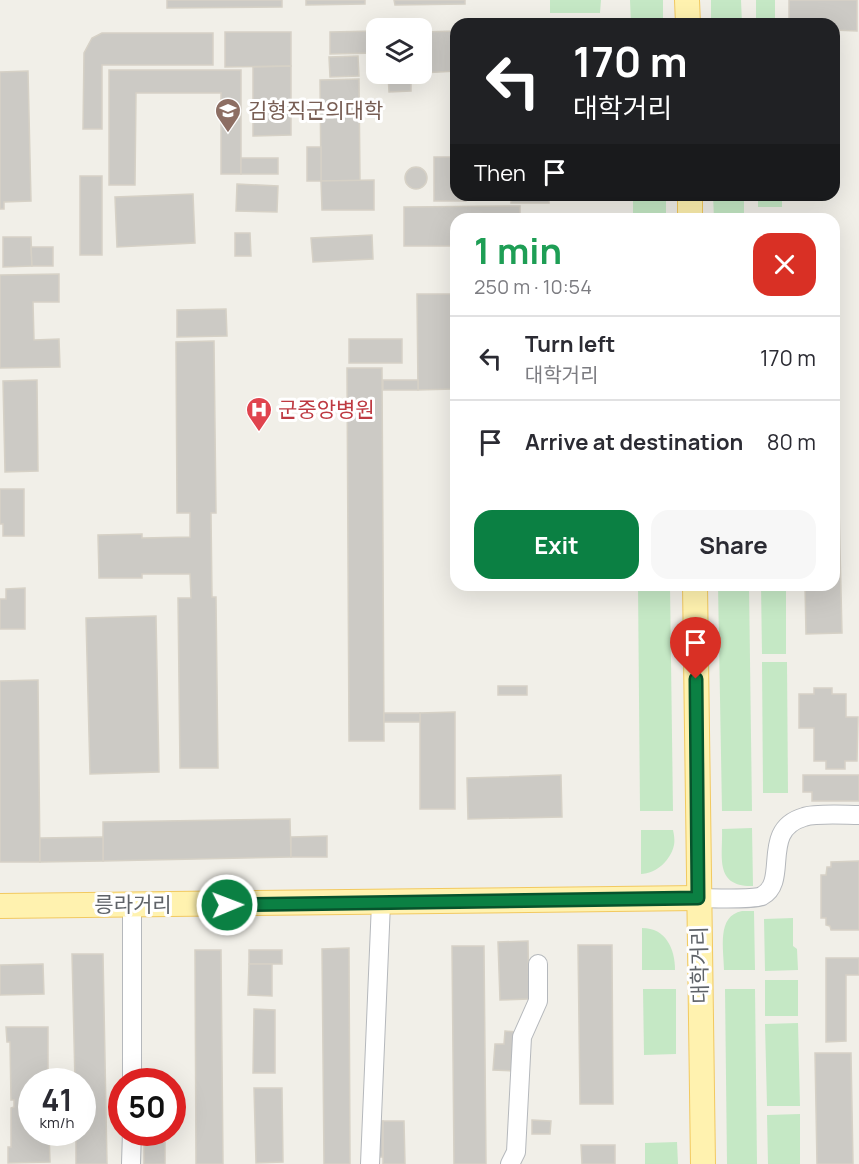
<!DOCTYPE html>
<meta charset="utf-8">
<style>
:root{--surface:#fff;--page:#f7f7f7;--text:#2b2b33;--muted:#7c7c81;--line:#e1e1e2;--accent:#0b8043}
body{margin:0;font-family:Manrope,"Noto Sans KR",sans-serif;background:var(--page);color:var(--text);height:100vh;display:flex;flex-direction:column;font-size:22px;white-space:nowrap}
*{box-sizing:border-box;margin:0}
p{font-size:20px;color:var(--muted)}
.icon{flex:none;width:33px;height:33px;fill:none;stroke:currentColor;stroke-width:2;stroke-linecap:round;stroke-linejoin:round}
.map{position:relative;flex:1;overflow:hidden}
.drawer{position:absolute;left:450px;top:213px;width:390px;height:378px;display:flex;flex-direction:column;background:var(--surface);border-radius:18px;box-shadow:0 6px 24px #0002}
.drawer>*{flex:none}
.banner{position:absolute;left:450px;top:18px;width:390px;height:183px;border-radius:18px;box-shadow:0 6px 24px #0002;background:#202124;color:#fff;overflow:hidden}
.fabs{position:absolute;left:366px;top:18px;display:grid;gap:12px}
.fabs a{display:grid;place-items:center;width:66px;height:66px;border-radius:12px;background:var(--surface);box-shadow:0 6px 24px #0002;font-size:30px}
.speed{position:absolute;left:18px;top:1068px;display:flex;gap:12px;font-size:30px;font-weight:700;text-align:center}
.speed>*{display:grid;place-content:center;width:78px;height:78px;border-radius:50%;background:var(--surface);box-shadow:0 6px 24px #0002;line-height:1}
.speed small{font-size:15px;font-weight:400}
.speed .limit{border:9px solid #d22;background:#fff;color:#111}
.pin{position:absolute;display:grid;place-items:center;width:51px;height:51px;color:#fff;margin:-62px -26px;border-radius:50% 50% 50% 0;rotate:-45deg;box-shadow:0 0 6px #0007}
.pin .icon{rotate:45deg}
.me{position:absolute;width:66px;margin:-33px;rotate:89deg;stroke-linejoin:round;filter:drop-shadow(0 0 4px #0008)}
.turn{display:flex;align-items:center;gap:21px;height:126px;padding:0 24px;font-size:27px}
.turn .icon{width:78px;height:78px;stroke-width:2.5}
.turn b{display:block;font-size:42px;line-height:51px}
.then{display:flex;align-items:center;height:57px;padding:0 24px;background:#0003;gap:12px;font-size:22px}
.round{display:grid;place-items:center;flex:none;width:63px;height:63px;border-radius:18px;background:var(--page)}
.head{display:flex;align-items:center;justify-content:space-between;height:102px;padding:0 24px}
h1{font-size:36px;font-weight:700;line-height:45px;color:#1e9e55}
.button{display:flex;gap:12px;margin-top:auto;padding:12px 24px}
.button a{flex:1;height:69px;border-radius:18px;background:var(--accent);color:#fff;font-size:24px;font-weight:700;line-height:69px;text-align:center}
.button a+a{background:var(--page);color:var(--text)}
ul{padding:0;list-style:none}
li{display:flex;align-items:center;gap:18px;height:84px;padding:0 24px;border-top:2px solid var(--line)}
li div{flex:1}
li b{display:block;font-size:22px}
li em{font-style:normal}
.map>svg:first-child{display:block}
</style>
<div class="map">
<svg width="859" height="1164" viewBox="0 0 859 1164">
<rect width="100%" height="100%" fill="#f1efe8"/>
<!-- green -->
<g fill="#c5e8c5">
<path d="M 550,0 L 601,0 L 600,13 L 550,13 Z"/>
<path d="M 630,0 L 663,0 L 663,24 L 631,24 Z"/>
<path d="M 711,0 L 741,0 L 742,24 L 711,24 Z"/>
<rect x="756" y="0" width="19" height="19"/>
<rect x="633" y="195" width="33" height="24"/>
<path d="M 713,195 L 744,195 L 744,219 L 714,219 Z"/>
<rect x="758" y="195" width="24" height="12"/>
<path d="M 638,585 L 670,585 L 673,811 L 640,811 Z"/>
<path d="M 718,585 L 749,585 L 752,811 L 722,811 Z"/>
<path d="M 761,585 L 786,585 L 786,654 L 762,654 Z"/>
<path d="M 762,662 L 787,662 L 788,793 L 763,793 Z"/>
<path d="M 752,828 L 753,886 C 714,887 723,857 722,829 Z"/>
<path d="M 641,830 L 673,830 C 674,834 675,841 674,845 C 671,860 656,874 641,874 Z"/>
<path d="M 742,911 L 754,911 L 755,970 L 724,970 C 724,950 716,916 742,911 Z"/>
<path d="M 793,918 L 793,946 L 797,949 L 798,970 L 765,971 L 764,919 Z"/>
<path d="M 642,928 C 666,928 675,949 675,970 L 642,970 Z"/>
<rect x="765" y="980" width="33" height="36"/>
<path d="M 643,989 L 676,989 L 676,1054 L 644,1055 Z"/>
<path d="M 725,989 L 755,989 L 757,1164 L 727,1164 Z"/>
<path d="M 798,1023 L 800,1106 L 767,1106 L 765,1024 Z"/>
<path d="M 800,1114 L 800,1164 L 768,1164 L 767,1115 Z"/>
<path d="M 677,1142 L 678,1164 L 645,1164 L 645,1143 Z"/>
</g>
<!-- building -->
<g fill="#cccac5" stroke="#d6d1c6" stroke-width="1.5">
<path d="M 167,0 L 282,0 L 282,7 L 167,8 Z"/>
<path d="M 306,0 L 365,0 L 365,4 L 306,5 Z"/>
<path d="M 394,0 L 465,0 L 465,4 L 395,5 Z"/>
<path d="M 789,0 L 857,0 L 857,31 L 834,30 L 834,24 L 789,24 Z"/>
<rect x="504" y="19" width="44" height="5"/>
<path d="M 376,31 L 376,53 L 330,54 L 330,32 Z"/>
<path d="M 456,31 L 456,71 L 422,73 L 422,32 Z"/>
<path d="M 225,32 L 291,32 L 291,66 L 225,67 Z"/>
<path d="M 102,33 L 213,33 L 213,65 L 102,65 L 102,129 L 83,129 L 84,53 L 92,38 Z"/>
<path d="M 358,56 L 359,76 L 330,77 L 329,57 Z"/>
<path d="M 291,66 L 291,135 L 253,136 L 253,67 Z"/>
<path d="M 109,70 L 241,70 L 241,174 L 221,174 L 221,93 L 136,93 L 135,185 L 109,185 Z"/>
<path d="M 28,71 L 31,201 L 4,202 L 4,209 L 0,209 L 0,72 Z"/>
<path d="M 388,74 L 411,74 L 411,91 L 389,92 Z"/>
<path d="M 359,79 L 360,181 L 321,181 L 320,80 Z"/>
<path d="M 834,101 L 838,101 L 839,180 L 834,180 Z"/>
<rect x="307" y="147" width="14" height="34"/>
<path d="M 434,157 L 456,157 L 456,195 L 466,195 L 466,201 L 434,201 Z"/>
<rect x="241" y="158" width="37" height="16"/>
<circle cx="416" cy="178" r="11"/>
<rect x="80" y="176" width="22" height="79"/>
<path d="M 374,180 L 374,210 L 322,210 L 321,181 Z"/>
<path d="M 237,184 L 278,186 L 277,212 L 236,211 Z"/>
<path d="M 193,194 L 195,243 L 117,247 L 115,197 Z"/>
<rect x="511" y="195" width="38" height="8"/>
<path d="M 520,206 L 520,219 L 456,219 L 456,246 L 404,246 L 404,207 Z"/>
<path d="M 235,233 L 250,233 L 251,256 L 235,256 Z"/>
<path d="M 834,233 L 836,402 L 834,402 Z"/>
<path d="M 372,235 L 373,259 L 313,262 L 311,238 Z"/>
<path d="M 3,237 L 31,237 L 32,266 L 3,267 Z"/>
<path d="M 31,247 L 53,247 L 53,266 L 32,266 Z"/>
<path d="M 59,274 L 59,302 L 33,302 L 34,340 L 59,339 L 60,367 L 0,368 L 0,275 Z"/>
<path d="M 417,294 L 452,294 L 453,389 L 418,390 Z"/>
<path d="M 226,309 L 227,336 L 177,337 L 177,310 Z"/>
<rect x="349" y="339" width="53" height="24"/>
<path d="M 214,341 L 216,513 L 211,513 L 212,597 L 216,597 L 218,768 L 180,768 L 178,598 L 191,598 L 190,574 L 142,574 L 142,578 L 99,578 L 98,535 L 142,534 L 142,538 L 190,537 L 190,513 L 177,513 L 176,342 Z"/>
<path d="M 347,368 L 382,368 L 384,741 L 349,741 Z"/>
<path d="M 37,380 L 38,471 L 5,472 L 3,381 Z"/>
<rect x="383" y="380" width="35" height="10"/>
<path d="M 834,464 L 838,464 L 842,633 L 806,634 L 805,585 L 834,585 Z"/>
<path d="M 0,489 L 24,489 L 24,536 L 3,536 L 3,524 L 0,524 Z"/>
<path d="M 25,588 L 25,629 L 0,629 L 0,599 L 6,599 L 6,589 Z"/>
<path d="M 156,616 L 159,772 L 90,774 L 86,618 Z"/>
<path d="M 38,680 L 40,862 L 0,862 L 0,681 Z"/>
<rect x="498" y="686" width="29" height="9"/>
<path d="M 814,688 L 832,688 L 832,694 L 846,694 L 846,717 L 858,717 L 857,761 L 845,761 L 845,769 L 826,769 L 826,761 L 814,761 L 814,728 L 799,728 L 799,694 L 814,694 Z"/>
<path d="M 455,712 L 455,809 L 420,809 L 420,713 Z"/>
<rect x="384" y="713" width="36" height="9"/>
<path d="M 561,775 L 562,817 L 468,819 L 467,778 Z"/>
<path d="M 803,775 L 859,775 L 859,801 L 812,801 L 812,792 L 803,792 Z"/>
<path d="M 290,819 L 291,857 L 103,861 L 103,822 Z"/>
<path d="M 327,836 L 327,857 L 291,857 L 291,837 Z"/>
<path d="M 103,837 L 103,861 L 40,862 L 40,838 Z"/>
<path d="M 859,861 L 859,930 L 831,930 L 830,926 L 826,925 L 826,918 L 821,918 L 821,875 L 826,875 L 827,867 L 831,867 L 831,862 Z"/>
<path d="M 528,941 L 529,999 L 500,1000 L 498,942 Z"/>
<path d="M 578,945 L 612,945 L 613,1104 L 580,1104 Z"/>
<path d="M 452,946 L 484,946 L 486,1164 L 454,1164 Z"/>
<path d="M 349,948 L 350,1164 L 324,1164 L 322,949 Z"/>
<path d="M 195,950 L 221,950 L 223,1164 L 196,1164 Z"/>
<rect x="249" y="950" width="33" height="14"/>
<path d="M 72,954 L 103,954 L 107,1164 L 76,1164 L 76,1132 L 82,1132 L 82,1082 L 75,1082 Z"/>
<path d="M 826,958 L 859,958 L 859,975 L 846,975 L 846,1041 L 826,1042 Z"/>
<path d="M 43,964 L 44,994 L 0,995 L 0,965 Z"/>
<path d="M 249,964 L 272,964 L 272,996 L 248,995 Z"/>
<path d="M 254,1009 L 275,1010 L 275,1073 L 253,1073 Z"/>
<path d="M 6,1027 L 48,1027 L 48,1082 L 32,1082 L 32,1132 L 49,1132 L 50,1162 L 8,1163 L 8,1147 L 11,1147 L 11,1108 L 14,1107 L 14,1100 L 11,1100 L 10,1042 L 7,1042 Z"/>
<path d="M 505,1031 L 517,1032 L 514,1071 L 493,1070 L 495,1044 L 504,1044 Z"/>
<path d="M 815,1053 L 851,1053 L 853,1164 L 817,1164 Z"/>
<path d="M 254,1088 L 282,1088 L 283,1162 L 256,1163 Z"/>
<path d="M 532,1120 L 551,1121 L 550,1134 L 532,1134 Z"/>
<rect x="376" y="1121" width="7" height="36"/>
<path d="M 383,1121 L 404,1121 L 405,1164 L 383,1164 Z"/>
<rect x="144" y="1142" width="21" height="22"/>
<path d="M 581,1145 L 615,1145 L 615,1164 L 582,1164 Z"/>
</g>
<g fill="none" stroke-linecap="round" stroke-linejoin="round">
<defs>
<g id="minor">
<path d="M 698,898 C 711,898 753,900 762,896 C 790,881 759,830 804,817 C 816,813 845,815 859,815"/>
<path d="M 132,1082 L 132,906"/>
<path d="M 131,1164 L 132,1132"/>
<path d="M 370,1164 L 381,903"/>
<path d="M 510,1164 L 516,1152 L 522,1037 L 538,1001 L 538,964"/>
</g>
<g id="major">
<path d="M 687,0 L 688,24"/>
<path d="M 690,195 L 690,219"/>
<path d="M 695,585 L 703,1164"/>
<path d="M 0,906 L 698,898"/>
</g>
</defs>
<!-- minor casing -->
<use href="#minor" stroke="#b5b8bc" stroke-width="20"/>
<!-- major casing -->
<use href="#major" stroke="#f2c960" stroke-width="26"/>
<!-- minor -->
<use href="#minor" stroke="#fff" stroke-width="18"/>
<!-- major -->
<use href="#major" stroke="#fff2af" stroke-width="24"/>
</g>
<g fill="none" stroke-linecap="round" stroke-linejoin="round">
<defs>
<path id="route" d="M 227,905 L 698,898 L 696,679"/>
</defs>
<!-- route casing -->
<use href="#route" stroke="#07532c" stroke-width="15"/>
<!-- route -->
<use href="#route" stroke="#0b8043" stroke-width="10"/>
</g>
<!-- icons -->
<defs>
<symbol id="university-pin" viewBox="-11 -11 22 30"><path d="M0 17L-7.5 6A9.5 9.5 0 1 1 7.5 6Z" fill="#8d6e63" stroke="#fff"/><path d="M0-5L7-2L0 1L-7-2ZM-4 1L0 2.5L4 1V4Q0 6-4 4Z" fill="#fff"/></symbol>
<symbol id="hospital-pin" viewBox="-11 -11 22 30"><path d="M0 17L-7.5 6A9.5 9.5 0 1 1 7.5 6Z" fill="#e0444e" stroke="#fff"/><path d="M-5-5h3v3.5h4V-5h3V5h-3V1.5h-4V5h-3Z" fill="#fff"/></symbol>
</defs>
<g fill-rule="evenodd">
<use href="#university-pin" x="213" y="96" width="30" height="40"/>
<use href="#hospital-pin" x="244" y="395" width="30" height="40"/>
</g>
<g text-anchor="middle" stroke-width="6" stroke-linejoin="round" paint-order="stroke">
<!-- education labels -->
<g font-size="21" fill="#785e54" stroke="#fff" text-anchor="start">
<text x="248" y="118">김형직군의대학</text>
</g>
<!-- health labels -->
<g font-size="21" fill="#be3a42" stroke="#fff" text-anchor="start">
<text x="278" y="417">군중앙병원</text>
</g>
<!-- street labels -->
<g font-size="21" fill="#5f6368" stroke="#fff">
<text x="133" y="912">릉라거리</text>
<text transform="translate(700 965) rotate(-91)" y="7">대학거리</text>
</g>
</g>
</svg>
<div class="fabs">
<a><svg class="icon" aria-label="layers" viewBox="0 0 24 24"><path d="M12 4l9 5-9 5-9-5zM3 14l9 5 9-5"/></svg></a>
</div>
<div class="speed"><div>41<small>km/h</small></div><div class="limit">50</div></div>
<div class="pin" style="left:696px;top:679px;background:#d93025"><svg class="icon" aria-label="arrive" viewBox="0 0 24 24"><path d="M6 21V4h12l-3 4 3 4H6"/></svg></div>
<svg class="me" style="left:227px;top:905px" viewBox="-20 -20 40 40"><circle r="17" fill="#0b8043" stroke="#fff" stroke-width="3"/><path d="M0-11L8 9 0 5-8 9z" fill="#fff"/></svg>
<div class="banner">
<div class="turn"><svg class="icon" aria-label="left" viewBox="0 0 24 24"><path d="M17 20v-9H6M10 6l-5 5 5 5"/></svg><div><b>170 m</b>대학거리</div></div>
<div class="then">Then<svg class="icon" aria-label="arrive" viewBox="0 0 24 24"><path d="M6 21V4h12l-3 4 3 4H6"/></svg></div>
</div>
<section class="drawer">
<div class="head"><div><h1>1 min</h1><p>250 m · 10:54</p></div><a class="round" style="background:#d93025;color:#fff"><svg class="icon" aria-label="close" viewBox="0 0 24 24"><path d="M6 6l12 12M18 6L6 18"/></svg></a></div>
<ul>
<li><svg class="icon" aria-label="left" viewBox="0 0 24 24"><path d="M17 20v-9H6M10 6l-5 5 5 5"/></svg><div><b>Turn left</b><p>대학거리</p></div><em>170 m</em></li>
<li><svg class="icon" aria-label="arrive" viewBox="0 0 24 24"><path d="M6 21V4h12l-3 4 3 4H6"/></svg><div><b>Arrive at destination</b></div><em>80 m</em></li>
</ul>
<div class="button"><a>Exit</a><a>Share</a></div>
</section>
</div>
